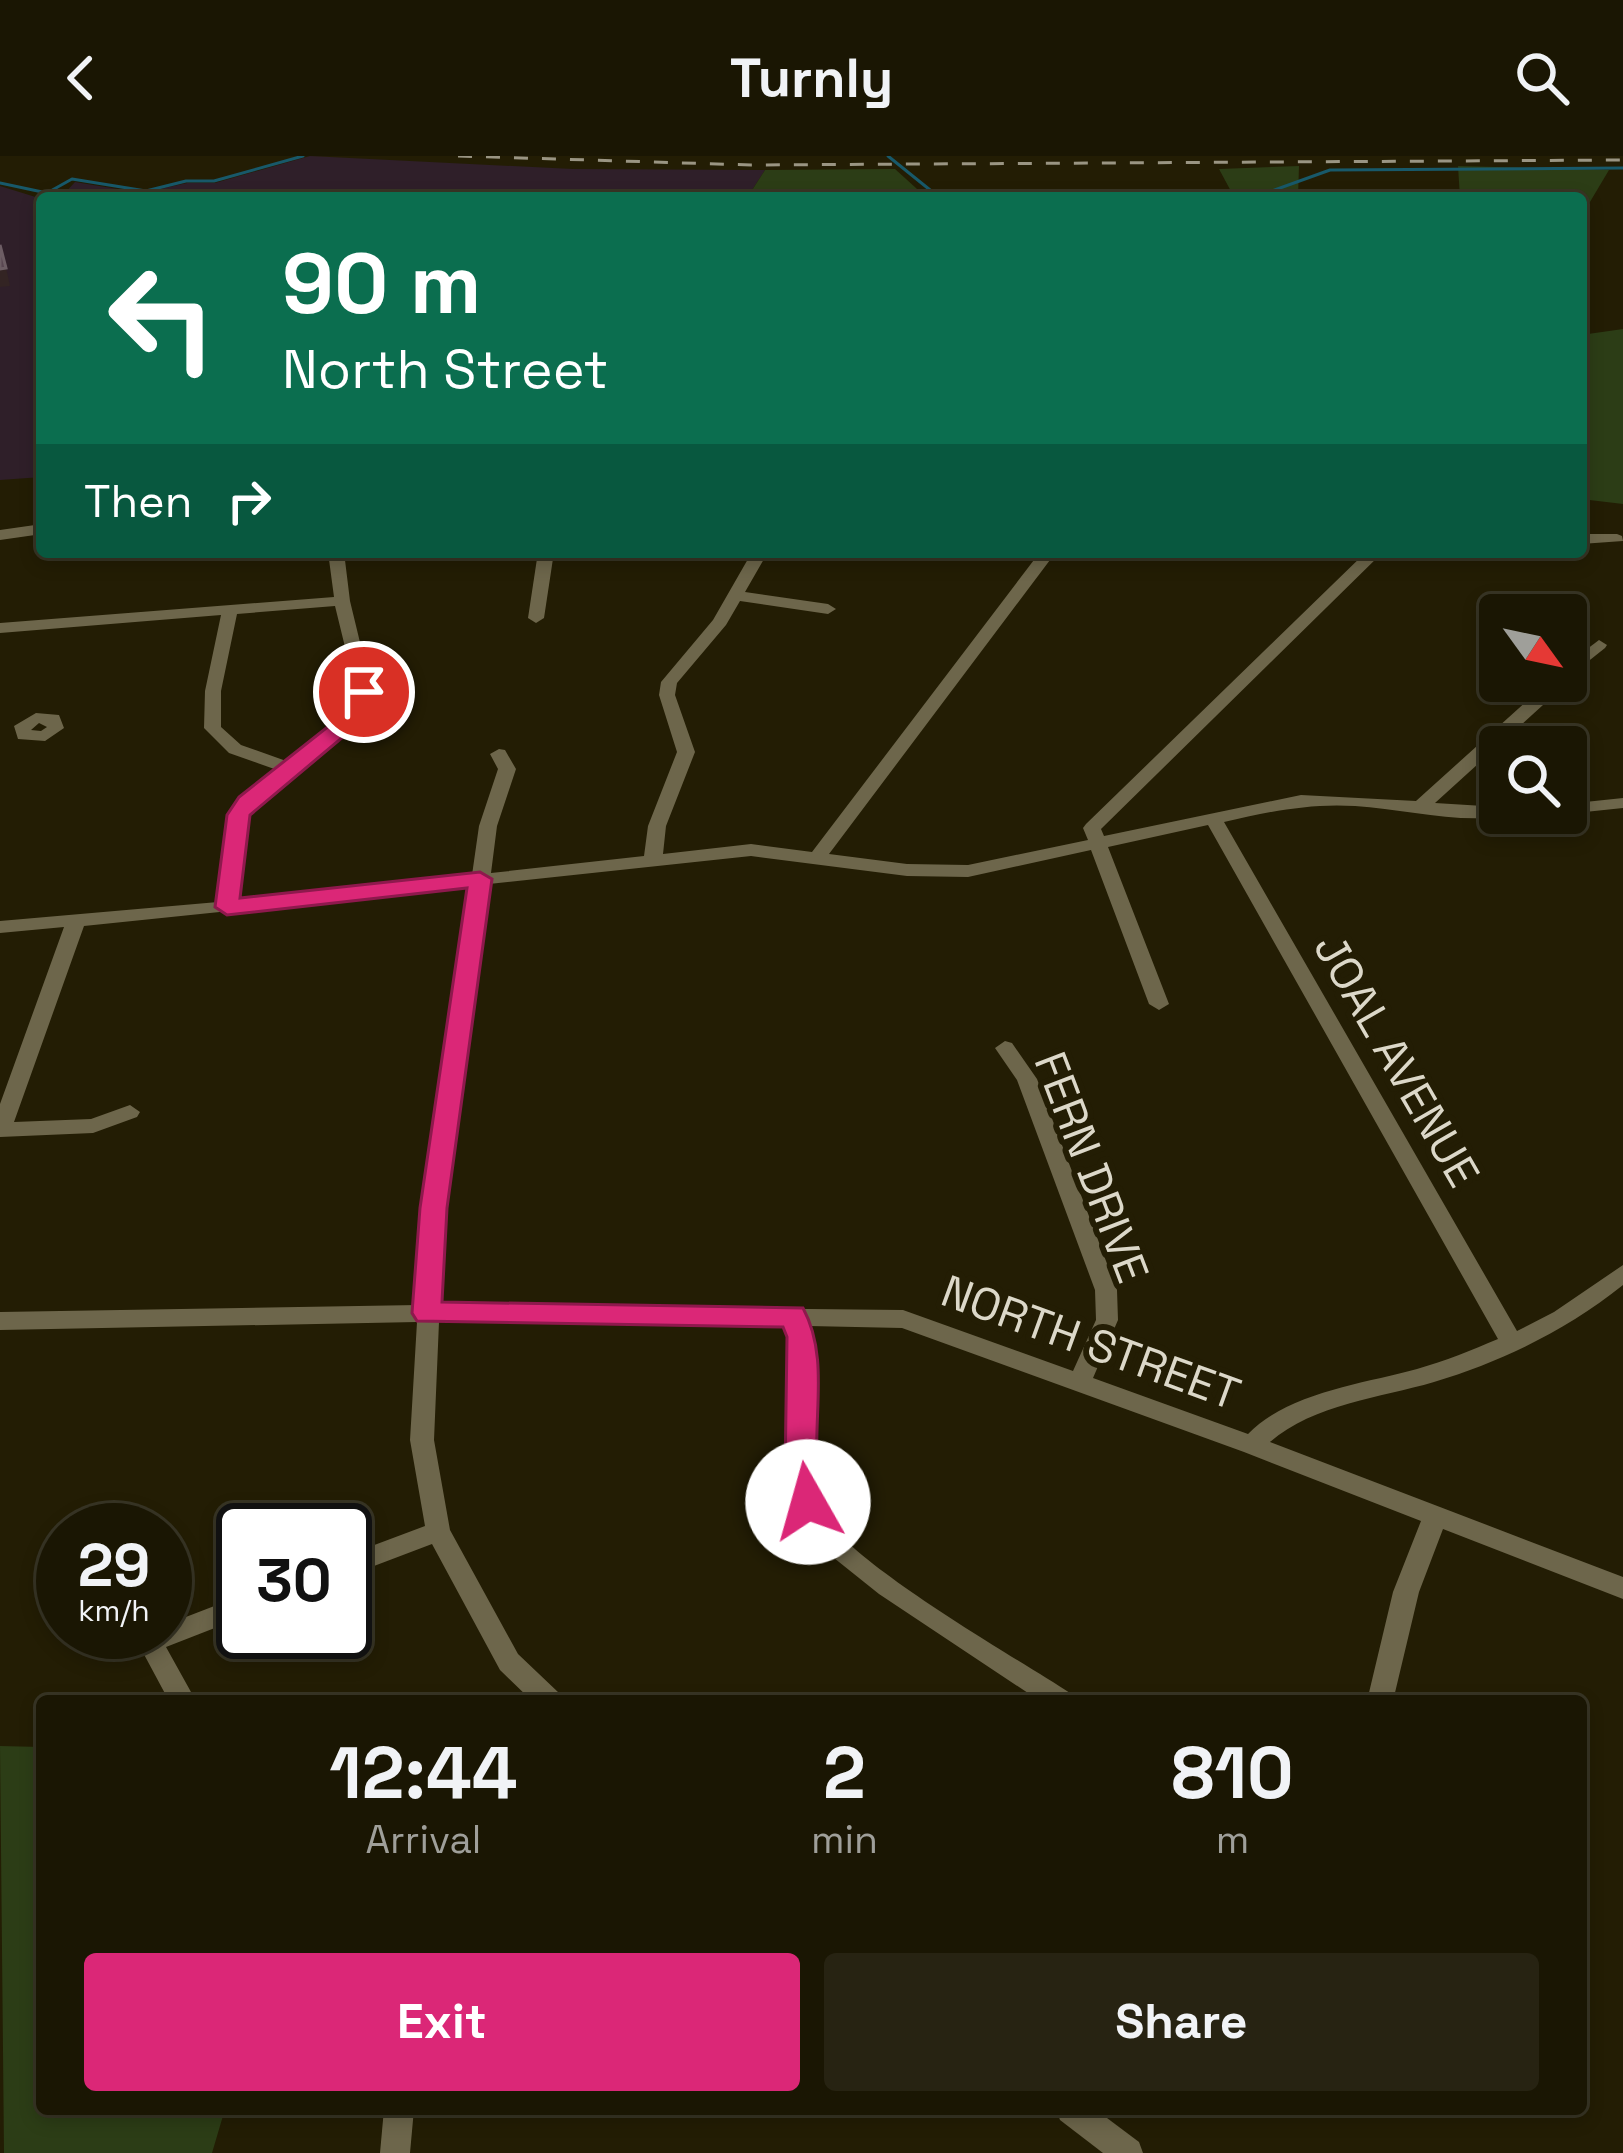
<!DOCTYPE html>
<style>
:root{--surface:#1a1603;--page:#272312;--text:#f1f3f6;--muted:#9f9f9a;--line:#383525;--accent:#db2777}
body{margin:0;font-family:"Space Grotesk",sans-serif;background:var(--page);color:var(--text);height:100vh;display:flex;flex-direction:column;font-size:45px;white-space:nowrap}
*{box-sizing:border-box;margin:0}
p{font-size:39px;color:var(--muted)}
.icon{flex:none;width:66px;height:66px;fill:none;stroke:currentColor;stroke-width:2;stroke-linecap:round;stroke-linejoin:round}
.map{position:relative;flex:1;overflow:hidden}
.panel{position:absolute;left:36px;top:1539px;width:1551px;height:420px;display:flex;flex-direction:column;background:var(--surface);border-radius:12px;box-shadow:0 6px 18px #0003,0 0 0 3px var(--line)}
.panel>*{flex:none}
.banner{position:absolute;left:36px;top:36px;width:1551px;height:366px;border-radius:12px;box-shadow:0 6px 18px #0003,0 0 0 3px var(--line);background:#0b6e4f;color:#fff;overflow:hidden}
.needle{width:78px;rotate:123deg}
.fabs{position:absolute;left:1479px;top:438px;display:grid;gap:24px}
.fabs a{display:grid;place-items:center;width:108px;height:108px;border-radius:12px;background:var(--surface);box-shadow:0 6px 18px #0003,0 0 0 3px var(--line);font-size:60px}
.speed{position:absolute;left:36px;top:1347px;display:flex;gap:24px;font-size:60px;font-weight:700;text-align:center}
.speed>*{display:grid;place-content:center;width:156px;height:156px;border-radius:50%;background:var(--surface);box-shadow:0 6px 18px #0003,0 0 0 3px var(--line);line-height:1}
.speed small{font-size:30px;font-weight:400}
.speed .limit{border:6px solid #111;border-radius:18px;background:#fff;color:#111}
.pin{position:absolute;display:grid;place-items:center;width:102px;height:102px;color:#fff;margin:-51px;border:6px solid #fff;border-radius:50%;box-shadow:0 3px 12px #0007}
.me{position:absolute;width:132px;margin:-66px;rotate:353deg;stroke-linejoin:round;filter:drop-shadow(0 0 9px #0008)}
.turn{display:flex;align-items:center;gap:42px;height:252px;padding:0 48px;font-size:54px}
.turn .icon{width:156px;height:156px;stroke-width:2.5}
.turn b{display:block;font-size:84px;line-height:102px}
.then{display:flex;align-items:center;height:114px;padding:0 48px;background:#0003;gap:24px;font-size:45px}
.eta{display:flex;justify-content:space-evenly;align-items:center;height:204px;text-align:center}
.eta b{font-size:72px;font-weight:800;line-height:84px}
.cta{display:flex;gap:24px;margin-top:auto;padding:24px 48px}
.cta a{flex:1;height:138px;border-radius:12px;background:var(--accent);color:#fff;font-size:48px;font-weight:800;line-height:138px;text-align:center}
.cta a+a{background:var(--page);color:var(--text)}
header{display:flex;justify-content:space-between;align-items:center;height:156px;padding:0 48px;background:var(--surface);font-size:54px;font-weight:800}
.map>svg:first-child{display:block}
</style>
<header><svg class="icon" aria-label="back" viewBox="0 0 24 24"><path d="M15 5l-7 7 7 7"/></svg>Turnly<svg class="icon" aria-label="search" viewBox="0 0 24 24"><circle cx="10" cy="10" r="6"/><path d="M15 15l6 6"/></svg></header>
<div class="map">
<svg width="1623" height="1997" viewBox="0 0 1623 1997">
<rect width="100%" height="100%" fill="#231d04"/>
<!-- education -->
<g fill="#2f1f29">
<path d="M 310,0 L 573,13 L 765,14 L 747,42 L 47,42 L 62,40 L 75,26 L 142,37 L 187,27 L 215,27 Z"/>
<path d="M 0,30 L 42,43 L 42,321 L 0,324 Z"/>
</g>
<!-- green -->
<g fill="#2c3d16">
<path d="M 1299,10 L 1298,42 L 1224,42 L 1233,39 L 1219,13 Z"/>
<path d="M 1458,10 L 1609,14 L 1581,61 L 1581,42 L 1460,42 Z"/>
<path d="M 895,13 L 927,42 L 747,42 L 765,14 Z"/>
<path d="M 1623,173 L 1623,348 L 1581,343 L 1581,179 Z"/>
<path d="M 0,1590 L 42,1591 L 42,1953 L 225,1953 L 212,1997 L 4,1997 Z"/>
</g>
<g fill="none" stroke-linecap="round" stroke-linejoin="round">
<!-- stream -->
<g stroke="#18596a" stroke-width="3">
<path d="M 888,0 L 940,42"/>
<path d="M 0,27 L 47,37 L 72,23 L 146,35 L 186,25 L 214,25 L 303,0"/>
<path d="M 1252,42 L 1330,14 L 1623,12"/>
</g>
<!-- minor -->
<g fill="#6d664b" fill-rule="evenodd">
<path d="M 42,368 L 42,378 L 0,384 L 0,374 Z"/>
<path d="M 1581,378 L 1617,378 L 1622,380 L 1623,385 L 1581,388 Z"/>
<path d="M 328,396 L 344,396 L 350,445 L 372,536 L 354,569 L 247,661 L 237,744 L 472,719 L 479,670 L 498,613 L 490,598 L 499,593 L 505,594 L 516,613 L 497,670 L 491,717 L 644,700 L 648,670 L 677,596 L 659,539 L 661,526 L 713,464 L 752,396 L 768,396 L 745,436 L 828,448 L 836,453 L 828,458 L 740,445 L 726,469 L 677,527 L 675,539 L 695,596 L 666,670 L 663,698 L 751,688 L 812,696 L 1040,396 L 1056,396 L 829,698 L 907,708 L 968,709 L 1088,684 L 1083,672 L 1086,668 L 1366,396 L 1383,396 L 1101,673 L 1104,680 L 1301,639 L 1416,645 L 1549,525 L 1566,523 L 1565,529 L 1435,647 L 1500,651 L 1500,657 L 1508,657 L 1506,660 C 1458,668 1404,653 1355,650 C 1309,647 1268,656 1224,666 L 1517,1175 L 1554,1156 L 1623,1109 L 1623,1129 C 1567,1174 1503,1205 1434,1226 C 1380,1242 1314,1248 1270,1286 L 1623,1421 L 1623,1443 L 1443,1373 L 1419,1436 L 1393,1545 L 1367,1545 L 1393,1436 L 1421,1365 L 1244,1296 L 902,1172 L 809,1170 L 813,1181 C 812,1236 799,1305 823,1357 C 846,1405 1018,1503 1070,1537 L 1074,1545 L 1040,1545 L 879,1438 L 819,1390 L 802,1365 L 790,1322 L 787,1274 L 791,1181 L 786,1170 L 439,1166 L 434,1284 L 450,1374 L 518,1498 L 559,1537 L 563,1545 L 532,1545 L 500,1514 L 432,1388 L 345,1421 L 345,1400 L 425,1370 L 410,1284 L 417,1166 L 0,1174 L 0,1156 L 418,1149 L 423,1051 L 470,730 L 84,770 L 14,966 L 91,963 L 130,949 L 140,956 L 137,961 L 93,977 L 0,981 L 0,948 L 64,771 L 0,777 L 0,765 L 218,746 L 229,659 L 280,615 L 229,597 L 204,572 L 205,535 L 221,459 L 0,477 L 0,467 L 334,441 ZM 335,450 L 356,536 L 341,562 L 289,606 L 241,589 L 221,571 L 221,535 L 237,458 ZM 1208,669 L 1498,1183 C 1472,1194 1445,1205 1417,1213 C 1363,1228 1289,1236 1248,1278 L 1093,1222 L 1118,1164 L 1117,1134 L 1037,923 L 1012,887 L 1005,885 L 995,892 L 1017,924 L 1095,1134 L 1096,1164 L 1073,1215 L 903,1154 L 440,1149 L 445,1051 L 489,728 L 751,700 L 907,720 L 968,721 L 1091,694 L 1149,848 L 1159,854 L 1169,848 L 1108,691 Z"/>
<path d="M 538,396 L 554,396 L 544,462 L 536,467 L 528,462 Z"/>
<path d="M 1599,484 L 1607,489 L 1605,492 L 1566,523 L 1566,509 Z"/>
<path d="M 36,557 L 59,559 L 64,572 L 45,585 L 18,583 L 14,570 ZM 39,567 L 47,571 L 41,575 L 31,574 Z"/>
<path d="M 1623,642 L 1623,652 L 1566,658 L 1561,657 L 1566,657 L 1566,648 Z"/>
<path d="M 243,1439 L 243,1461 L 166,1491 L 196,1545 L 169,1545 L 132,1476 L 165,1476 L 165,1469 Z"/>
<path d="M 384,1953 L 414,1953 L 410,1997 L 380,1997 Z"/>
<path d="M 1056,1953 L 1095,1953 L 1139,1986 L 1143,1997 L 1103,1997 L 1060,1964 Z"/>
</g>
<!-- rail -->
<path stroke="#9a9583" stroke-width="3" stroke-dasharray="14 14" stroke-linecap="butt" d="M 458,0 L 751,9 L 1623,4"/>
</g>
<!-- shaded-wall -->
<path fill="#332423" d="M 5,107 L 10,130 L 0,131 L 0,113 Z"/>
<!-- building -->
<path fill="#594651" stroke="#6d5d64" stroke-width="3" d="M 0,89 L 6,112 L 0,113 Z"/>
<!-- route -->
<path fill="#db2777" stroke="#8e194d" stroke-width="3" d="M 364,530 L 374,536 L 356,570 L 250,659 L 240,742 L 480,716 L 492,723 L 447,1052 L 442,1146 L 803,1152 C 835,1211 804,1284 824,1346 L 819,1355 L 808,1359 L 797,1355 L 785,1322 L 787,1181 L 783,1171 L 417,1165 L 412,1157 L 420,1052 L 467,732 L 227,759 L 215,751 L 227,659 L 239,641 L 339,562 L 356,532 Z"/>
<g text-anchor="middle" stroke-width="12" stroke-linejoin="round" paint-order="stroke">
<!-- street labels -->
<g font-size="45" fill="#dcd8c9" stroke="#231d04">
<text transform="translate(1397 904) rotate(60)" y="16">JOAL AVENUE</text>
<text transform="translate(1092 1011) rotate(69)" y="16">FERN DRIVE</text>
<text transform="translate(1091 1186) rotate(20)" y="16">NORTH STREET</text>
</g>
</g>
</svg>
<div class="fabs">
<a><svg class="needle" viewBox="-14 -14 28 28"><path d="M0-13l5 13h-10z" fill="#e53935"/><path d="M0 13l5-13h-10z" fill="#9f9f9a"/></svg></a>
<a><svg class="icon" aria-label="search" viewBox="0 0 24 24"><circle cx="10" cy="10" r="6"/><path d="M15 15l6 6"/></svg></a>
</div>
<div class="speed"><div>29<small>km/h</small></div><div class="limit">30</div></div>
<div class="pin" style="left:364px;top:536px;background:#d93025"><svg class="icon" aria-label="arrive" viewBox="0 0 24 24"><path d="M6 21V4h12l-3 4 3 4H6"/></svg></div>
<svg class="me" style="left:808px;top:1346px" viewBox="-20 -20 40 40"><circle r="19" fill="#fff"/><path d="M0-13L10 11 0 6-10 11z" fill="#db2777"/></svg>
<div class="banner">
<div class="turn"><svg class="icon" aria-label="left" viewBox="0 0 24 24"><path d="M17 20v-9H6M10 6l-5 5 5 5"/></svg><div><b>90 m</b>North Street</div></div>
<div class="then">Then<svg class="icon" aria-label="right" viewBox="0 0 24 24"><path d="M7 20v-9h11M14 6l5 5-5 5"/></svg></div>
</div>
<section class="panel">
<div class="eta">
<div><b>12:44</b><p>Arrival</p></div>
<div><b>2</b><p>min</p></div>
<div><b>810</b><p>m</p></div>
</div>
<div class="cta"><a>Exit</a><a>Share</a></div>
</section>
</div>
